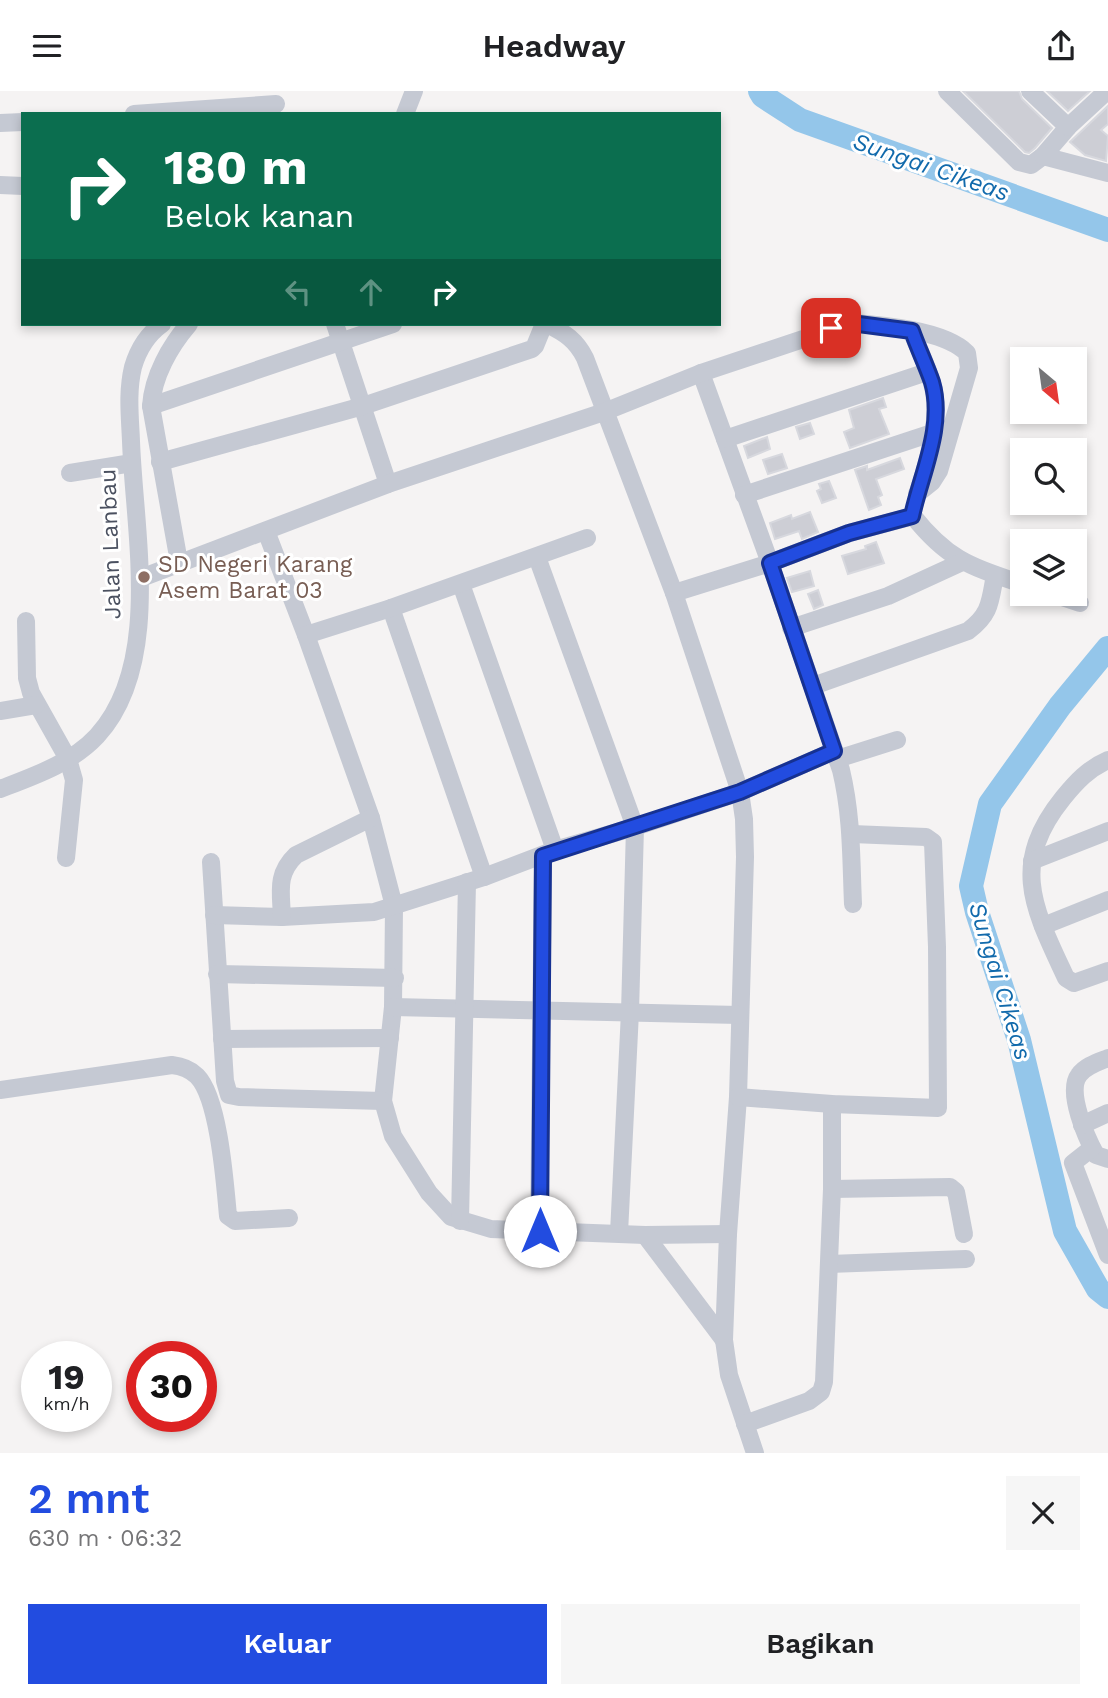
<!DOCTYPE html>
<html lang="id">
<meta charset="utf-8">
<style>
:root{--surface:#fff;--page:#f6f6f6;--text:#202124;--muted:#757577;--accent:#224ce0}
body{margin:0;font-family:"Work Sans",sans-serif;background:var(--page);color:var(--text);height:100vh;display:flex;flex-direction:column;font-size:26px;white-space:nowrap}
*{box-sizing:border-box;margin:0}
p{font-size:23px;color:var(--muted)}
.icon{flex:none;width:38px;height:38px;fill:none;stroke:currentColor;stroke-width:2;stroke-linecap:round;stroke-linejoin:round}
.map{position:relative;height:1362px;overflow:hidden}
.drawer{display:flex;flex-direction:column;background:var(--surface);flex:1}
.drawer>*{flex:none}
.guide{position:absolute;left:21px;top:21px;width:700px;height:214px;border-radius:0px;box-shadow:0 4px 10px #0003;background:#0b6e4f;color:#fff;overflow:hidden}
.needle{width:46px;rotate:151deg}
.tools{position:absolute;left:1010px;top:256px;display:grid;gap:14px}
.tools a{display:grid;place-items:center;width:77px;height:77px;border-radius:0px;background:var(--surface);box-shadow:0 4px 10px #0003;font-size:35px}
.speed{position:absolute;left:21px;top:1250px;display:flex;gap:14px;font-size:35px;font-weight:700;text-align:center}
.speed>*{display:grid;place-content:center;width:91px;height:91px;border-radius:50%;background:var(--surface);box-shadow:0 4px 10px #0003;line-height:1}
.speed small{font-size:18px;font-weight:400}
.speed .limit{border:10px solid #d22;background:#fff;color:#111}
.pin{position:absolute;display:grid;place-items:center;width:60px;height:60px;color:#fff;margin:-30px;border-radius:14px;box-shadow:0 4px 10px #0006}
.me{position:absolute;width:77px;margin:-38px;rotate:0deg;stroke-linejoin:round;filter:drop-shadow(0 0 5px #0008)}
.turn{display:flex;align-items:center;gap:24px;height:147px;padding:0 28px;font-size:32px}
.turn .icon{width:91px;height:91px;stroke-width:2.5}
.turn b{display:block;font-size:49px;line-height:60px}
.lanes{display:flex;align-items:center;height:66px;padding:0 28px;background:#0003;justify-content:center;gap:35px;direction:ltr}
.lanes .off{opacity:.35}
.round{display:grid;place-items:center;flex:none;width:74px;height:74px;border-radius:0px;background:var(--page)}
.summary{display:flex;align-items:center;justify-content:space-between;height:119px;padding:0 28px}
h1{font-size:42px;font-weight:600;line-height:52px;color:var(--accent)}
.primary-button{display:flex;gap:14px;margin-top:auto;padding:14px 28px}
.primary-button a{flex:1;height:80px;border-radius:0px;background:var(--accent);color:#fff;font-size:28px;font-weight:600;line-height:80px;text-align:center}
.primary-button a+a{background:var(--page);color:var(--text)}
header{display:flex;justify-content:space-between;align-items:center;height:91px;padding:0 28px;background:var(--surface);font-size:32px;font-weight:600}
.map>svg:first-child{display:block}
</style>
<header><svg class="icon" aria-label="menu" viewBox="0 0 24 24"><path d="M4 6h16M4 12h16M4 18h16"/></svg>Headway<svg class="icon" aria-label="share" viewBox="0 0 24 24"><path d="M12 15V3M7 8l5-5 5 5M5 13v7h14v-7"/></svg></header>
<div class="map">
<svg width="1108" height="1362" viewBox="0 0 1108 1362">
<rect width="100%" height="100%" fill="#f5f3f3"/>
<g fill="none" stroke-linecap="round" stroke-linejoin="round">
<!-- river -->
<g stroke="#94c6ea" stroke-width="24">
<path d="M 760,0 L 763,5 L 800,29 L 1108,139"/>
<path d="M 1108,557 L 1060,615 L 990,713 L 971,795 L 977,821 L 1019,949 L 1065,1140 L 1098,1198 L 1108,1206"/>
</g>
</g>
<!-- building -->
<g fill="#cdced5" stroke="#d7d8de" stroke-width="2">
<path d="M 963,0 L 1019,0 L 1022,8 L 1052,37 L 1035,57 L 1029,62 L 1025,61 Z"/>
<path d="M 1047,0 L 1090,0 L 1068,20 Z"/>
<path d="M 1108,15 L 1108,33 L 1101,39 L 1108,45 L 1106,70 L 1085,64 L 1070,51 Z"/>
<path d="M 883,307 L 886,316 L 879,318 L 889,343 L 850,357 L 844,341 L 854,337 L 849,319 Z"/>
<path d="M 810,332 L 814,343 L 800,348 L 796,336 Z"/>
<path d="M 767,346 L 770,358 L 748,367 L 744,355 Z"/>
<path d="M 782,363 L 787,377 L 768,383 L 763,369 Z"/>
<path d="M 900,367 L 904,378 L 876,388 L 882,404 L 878,406 L 881,414 L 869,419 L 855,379 L 867,375 L 867,379 Z"/>
<path d="M 829,390 L 836,407 L 822,412 L 817,400 L 821,398 L 819,393 Z"/>
<path d="M 810,421 L 818,441 L 802,448 L 799,440 L 775,448 L 770,432 L 791,424 L 792,428 Z"/>
<path d="M 876,451 L 884,472 L 848,483 L 842,465 L 866,458 L 865,455 Z"/>
<path d="M 810,480 L 814,495 L 792,501 L 787,487 Z"/>
<path d="M 818,499 L 823,514 L 814,518 L 808,503 Z"/>
</g>
<g fill="none" stroke-linecap="round" stroke-linejoin="round">
<!-- minor -->
<g stroke="#c5c9d3" stroke-width="18">
<path d="M 947,0 L 1019,71 L 1031,74 L 1043,65 L 1068,36 L 1107,0"/>
<path d="M 1030,0 L 1068,36"/>
<path d="M 134,23 L 276,13"/>
<path d="M 405,23 L 414,0"/>
<path d="M 0,32 L 23,31"/>
<path d="M 1043,65 L 1108,82"/>
<path d="M 0,94 L 23,95"/>
<path d="M 335,233 L 388,393"/>
<path d="M 547,233 C 565,242 576,249 585,267 L 674,502 L 740,701 L 744,728 L 745,766 L 738,1006 L 728,1143 L 724,1249 L 729,1284 L 755,1362"/>
<path d="M 912,241 C 918,257 927,274 932,292 C 942,327 928,371 917,404"/>
<path d="M 701,282 L 770,472 L 841,679 C 852,725 851,767 853,813"/>
<path d="M 151,315 L 393,233"/>
<path d="M 725,348 L 927,281"/>
<path d="M 160,371 L 363,315 L 532,258 L 535,255 L 544,233"/>
<path d="M 70,382 L 132,372"/>
<path d="M 744,404 L 932,342"/>
<path d="M 913,425 C 948,469 970,475 1022,493"/>
<path d="M 266,440 L 306,544 L 371,727 L 394,815 L 393,916 L 383,1010 L 393,1045 L 429,1102 L 451,1126 L 491,1138 L 645,1144 L 728,1143"/>
<path d="M 537,466 L 635,736 L 630,921 L 619,1142"/>
<path d="M 179,471 L 151,315 C 153,285 170,255 189,233"/>
<path d="M 141,487 L 388,393 L 604,321 L 701,282 L 851,232 C 883,234 944,239 967,262 L 969,277 L 939,380 L 932,391 L 917,403"/>
<path d="M 461,493 L 555,759"/>
<path d="M 674,502 L 770,472 L 849,442 L 913,425"/>
<path d="M 1050,502 L 1080,512"/>
<path d="M 391,517 L 484,786"/>
<path d="M 26,530 L 27,587 L 31,602 L 68,668 L 74,689 L 66,767"/>
<path d="M 791,537 L 888,505 L 962,471"/>
<path d="M 306,544 L 391,517 L 587,447"/>
<path d="M 813,595 L 968,540 C 991,523 990,510 995,484"/>
<path d="M 0,620 L 36,614"/>
<path d="M 837,668 L 897,649"/>
<path d="M 1108,669 C 1089,677 1076,691 1063,707 C 1009,774 1034,818 1066,887 L 1074,892 L 1108,880"/>
<path d="M 0,698 C 34,685 72,672 97,645 C 163,573 134,439 131,350 C 130,326 127,301 133,276 C 138,259 148,243 162,233"/>
<path d="M 1032,770 L 1108,740"/>
<path d="M 211,771 L 225,990 L 229,1004 L 239,1006 L 383,1010"/>
<path d="M 214,824 L 282,826 L 374,821 L 484,786 L 555,759 L 635,736 L 740,701 L 834,660"/>
<path d="M 282,826 C 281,801 276,783 296,764 L 371,727"/>
<path d="M 1043,835 L 1108,809"/>
<path d="M 217,883 L 395,887"/>
<path d="M 393,916 L 739,924"/>
<path d="M 222,948 L 390,947"/>
<path d="M 1108,967 C 1098,971 1085,975 1079,984 C 1066,1001 1087,1048 1096,1064 L 1108,1068"/>
<path d="M 0,999 L 172,974 C 181,975 191,979 197,985 C 219,1007 225,1093 228,1125 L 235,1130 L 289,1127"/>
<path d="M 738,1006 L 832,1013 L 938,1017 L 937,856 L 933,751 L 926,746 L 852,743"/>
<path d="M 1082,1034 L 1108,1022"/>
<path d="M 1092,1057 L 1073,1072 L 1108,1164"/>
<path d="M 832,1098 L 950,1096 L 956,1101 L 964,1143"/>
<path d="M 460,1130 L 467,791"/>
<path d="M 539,1140 L 543,765"/>
<path d="M 645,1144 L 724,1249"/>
<path d="M 829,1173 L 966,1168"/>
<path d="M 745,1333 L 809,1310 L 821,1301 L 824,1291 L 832,1098 L 832,1013"/>
</g>
</g>
<g fill="none" stroke-linecap="round" stroke-linejoin="round">
<defs>
<path id="route" d="M 540,1140 L 543,765 L 740,701 L 834,660 L 770,472 L 849,442 L 912,425 C 921,383 945,335 932,291 C 926,274 918,257 912,240 L 851,232 L 831,237"/>
</defs>
<!-- route casing -->
<use href="#route" stroke="#163192" stroke-width="18"/>
<!-- route -->
<use href="#route" stroke="#224ce0" stroke-width="12"/>
</g>
<!-- markers -->
<circle fill="#8d6e63" stroke="#fff" stroke-width="2.5" cx="144" cy="486" r="7"/>
<g text-anchor="middle" stroke-width="6" stroke-linejoin="round" paint-order="stroke">
<!-- street labels -->
<g font-size="23" fill="#4b5160" stroke="#fff">
<text transform="translate(110 453) rotate(-92)" y="8">Jalan Lanbau</text>
</g>
<!-- education labels -->
<g font-size="23" fill="#785e54" stroke="#fff" text-anchor="start">
<text x="158" y="481">SD Negeri Karang<tspan x="158" dy="26">Asem Barat 03</tspan></text>
</g>
<!-- water labels -->
<g font-size="24" font-style="italic" fill="#116aac" stroke="#fff">
<text transform="translate(931 76) rotate(19)" y="8">Sungai Cikeas</text>
<text transform="translate(1000 890) rotate(73)" y="8">Sungai Cikeas</text>
</g>
</g>
</svg>
<div class="tools">
<a><svg class="needle" viewBox="-14 -14 28 28"><path d="M0-13l5 13h-10z" fill="#e53935"/><path d="M0 13l5-13h-10z" fill="#757577"/></svg></a>
<a><svg class="icon" aria-label="search" viewBox="0 0 24 24"><circle cx="10" cy="10" r="6"/><path d="M15 15l6 6"/></svg></a>
<a><svg class="icon" aria-label="layers" viewBox="0 0 24 24"><path d="M12 4l9 5-9 5-9-5zM3 14l9 5 9-5"/></svg></a>
</div>
<div class="speed"><div>19<small>km/h</small></div><div class="limit">30</div></div>
<div class="pin" style="left:831px;top:237px;background:#d93025"><svg class="icon" aria-label="arrive" viewBox="0 0 24 24"><path d="M6 21V4h12l-3 4 3 4H6"/></svg></div>
<svg class="me" style="left:540px;top:1140px" viewBox="-20 -20 40 40"><circle r="19" fill="#fff"/><path d="M0-13L10 11 0 6-10 11z" fill="#224ce0"/></svg>
<div class="guide">
<div class="turn"><svg class="icon" aria-label="right" viewBox="0 0 24 24"><path d="M7 20v-9h11M14 6l5 5-5 5"/></svg><div><b>180 m</b>Belok kanan</div></div>
<div class="lanes"><svg class="icon off" aria-label="left" viewBox="0 0 24 24"><path d="M17 20v-9H6M10 6l-5 5 5 5"/></svg><svg class="icon off" aria-label="ahead" viewBox="0 0 24 24"><path d="M12 20V5M6 11l6-6 6 6"/></svg><svg class="icon" aria-label="right" viewBox="0 0 24 24"><path d="M7 20v-9h11M14 6l5 5-5 5"/></svg></div>
</div>
</div>
<section class="drawer">
<div class="summary"><div><h1>2 mnt</h1><p>630 m · 06:32</p></div><a class="round"><svg class="icon" aria-label="close" viewBox="0 0 24 24"><path d="M6 6l12 12M18 6L6 18"/></svg></a></div>
<div class="primary-button"><a>Keluar</a><a>Bagikan</a></div>
</section>
